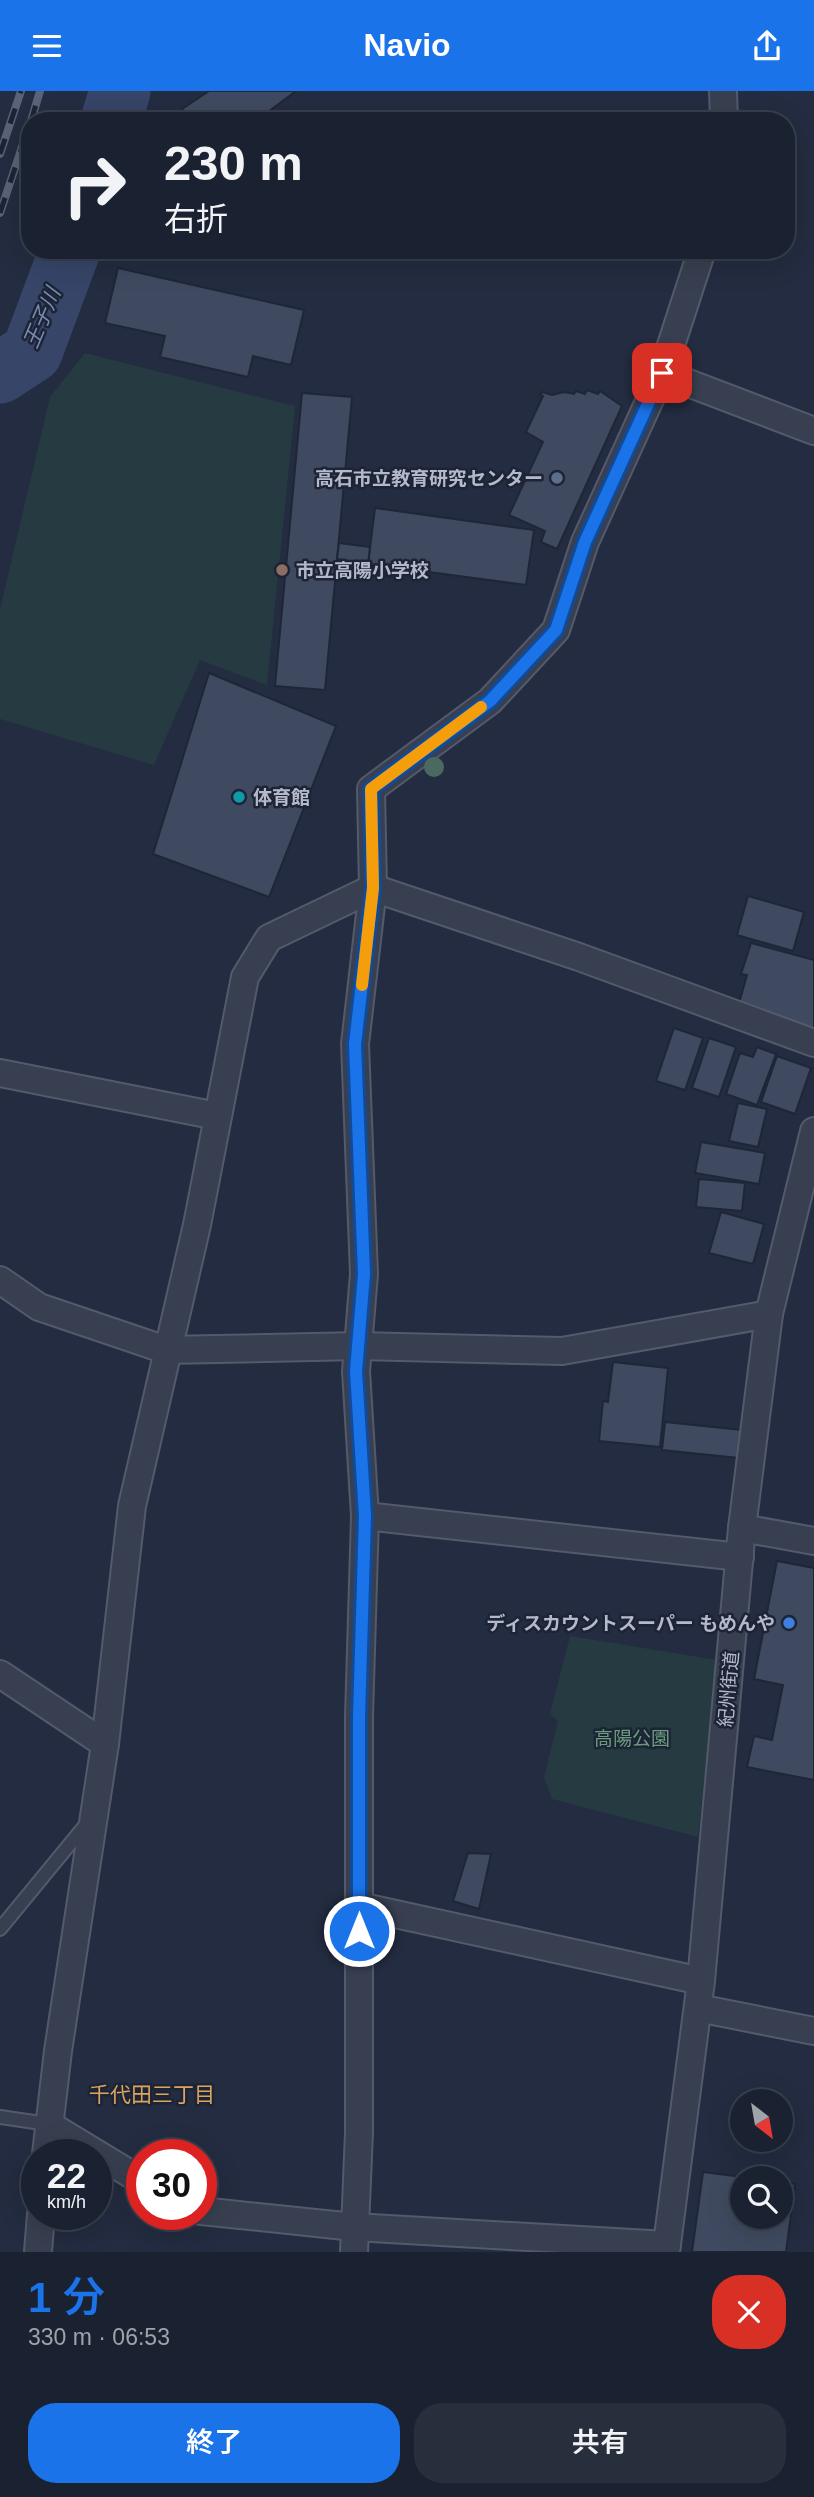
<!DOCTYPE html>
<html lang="ja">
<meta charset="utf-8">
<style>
:root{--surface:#1a2130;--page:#272e3c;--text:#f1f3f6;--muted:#9fa3ab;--line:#383e4c;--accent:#1a73e8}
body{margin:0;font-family:Arial,"Noto Sans JP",sans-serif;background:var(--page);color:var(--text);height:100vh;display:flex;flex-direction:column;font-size:26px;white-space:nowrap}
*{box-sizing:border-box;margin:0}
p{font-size:23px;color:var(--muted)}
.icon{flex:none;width:38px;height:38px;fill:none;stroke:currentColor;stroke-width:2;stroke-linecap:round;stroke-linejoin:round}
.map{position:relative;height:2161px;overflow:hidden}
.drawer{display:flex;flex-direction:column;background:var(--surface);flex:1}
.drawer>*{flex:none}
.top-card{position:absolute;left:21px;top:21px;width:774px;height:147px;border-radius:28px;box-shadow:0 7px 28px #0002,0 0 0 2px var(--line);background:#1a2130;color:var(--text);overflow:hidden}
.needle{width:46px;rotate:149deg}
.tools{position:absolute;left:730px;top:1998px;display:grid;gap:14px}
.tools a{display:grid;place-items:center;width:63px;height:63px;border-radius:50%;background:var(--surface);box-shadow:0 7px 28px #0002,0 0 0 2px var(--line);font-size:35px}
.speed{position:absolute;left:21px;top:2048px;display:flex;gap:14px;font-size:35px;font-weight:700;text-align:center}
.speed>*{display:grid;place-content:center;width:91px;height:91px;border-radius:50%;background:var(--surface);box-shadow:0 7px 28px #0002,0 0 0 2px var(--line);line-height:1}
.speed small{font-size:18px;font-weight:400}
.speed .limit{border:10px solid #d22;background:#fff;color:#111}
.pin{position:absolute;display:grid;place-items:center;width:60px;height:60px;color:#fff;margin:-30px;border-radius:14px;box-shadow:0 4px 10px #0006}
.me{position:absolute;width:77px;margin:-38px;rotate:0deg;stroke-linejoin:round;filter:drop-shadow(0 0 5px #0008)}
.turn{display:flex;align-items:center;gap:24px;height:147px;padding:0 28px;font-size:32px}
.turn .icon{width:91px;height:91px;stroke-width:2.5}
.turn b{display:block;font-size:49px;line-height:60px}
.round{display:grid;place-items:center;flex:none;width:74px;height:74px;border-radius:28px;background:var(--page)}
.head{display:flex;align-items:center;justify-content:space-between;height:119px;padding:0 28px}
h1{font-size:42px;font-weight:600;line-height:52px;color:var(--accent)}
.button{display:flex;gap:14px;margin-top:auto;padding:14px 28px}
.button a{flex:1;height:80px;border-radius:28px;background:var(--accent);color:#fff;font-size:28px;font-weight:600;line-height:80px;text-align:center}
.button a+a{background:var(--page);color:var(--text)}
header{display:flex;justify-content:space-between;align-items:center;height:91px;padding:0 28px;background:var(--accent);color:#fff;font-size:32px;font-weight:600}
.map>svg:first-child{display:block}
</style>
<header><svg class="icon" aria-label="menu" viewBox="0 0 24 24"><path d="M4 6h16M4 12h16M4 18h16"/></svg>Navio<svg class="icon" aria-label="share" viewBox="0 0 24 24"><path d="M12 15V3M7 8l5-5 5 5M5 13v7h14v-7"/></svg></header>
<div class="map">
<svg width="814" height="2161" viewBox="0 0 814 2161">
<rect width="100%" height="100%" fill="#232c40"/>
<!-- green -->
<g fill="#253b41">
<path d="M 85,262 L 295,315 L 267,594 L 200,569 L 154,674 L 0,628 L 0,518 L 50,306 Z"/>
<path d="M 570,1545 L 717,1569 L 698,1746 L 552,1708 L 544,1686 L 558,1630 L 550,1623 Z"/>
</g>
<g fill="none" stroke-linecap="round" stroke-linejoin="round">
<!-- river -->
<g stroke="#364568" stroke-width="61">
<path d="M 111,30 L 120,0"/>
<path d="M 0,282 L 32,261 L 70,159"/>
</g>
</g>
<!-- building -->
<g fill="#3f4a60" stroke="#1f2637" stroke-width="2">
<path d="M 209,0 L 296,0 L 256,30 L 190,30 L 182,18 Z"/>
<path d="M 118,177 L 304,219 L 291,274 L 253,265 L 248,286 L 160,266 L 165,245 L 105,232 Z"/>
<path d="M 587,299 L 598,303 L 600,300 L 622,315 L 557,458 L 541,451 L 545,440 L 509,424 L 543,351 L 526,341 L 543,305 L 540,304 L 542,301 L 552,304 L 564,301 L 574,303 L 576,300 L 585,303 Z"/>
<path d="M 302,302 L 352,306 L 325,599 L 275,595 Z"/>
<path d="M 375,417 L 534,439 L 526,494 L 368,473 Z"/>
<path d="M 339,452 L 370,456 L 368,473 L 337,468 Z"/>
<path d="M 209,582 L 336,635 L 269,806 L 153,763 Z"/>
<path d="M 748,805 L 804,821 L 793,860 L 737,844 Z"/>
<path d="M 751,852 L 814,869 L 814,940 L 738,916 L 747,884 L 741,883 Z"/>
<path d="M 674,937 L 703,947 L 685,999 L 656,990 Z"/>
<path d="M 709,947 L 736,956 L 719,1006 L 692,997 Z"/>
<path d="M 757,956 L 776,963 L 757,1014 L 726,1003 L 740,962 L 753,966 Z"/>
<path d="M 777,965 L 811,977 L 795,1023 L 761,1011 Z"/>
<path d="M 738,1012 L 767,1018 L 758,1056 L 729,1050 Z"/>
<path d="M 701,1051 L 765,1062 L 759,1093 L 695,1082 Z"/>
<path d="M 699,1088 L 745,1092 L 742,1120 L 696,1116 Z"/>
<path d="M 721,1121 L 764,1133 L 753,1173 L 709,1162 Z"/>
<path d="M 613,1271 L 668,1277 L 660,1356 L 599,1350 L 603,1310 L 608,1311 Z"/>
<path d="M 665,1331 L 742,1339 L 739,1367 L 662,1359 Z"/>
<path d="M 777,1470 L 814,1477 L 814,1689 L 747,1676 L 754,1645 L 772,1649 L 783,1594 L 754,1588 Z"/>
<path d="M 468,1762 L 491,1763 L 479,1818 L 453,1810 Z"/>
<path d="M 703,2081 L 758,2088 L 742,2088 L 742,2126 L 780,2126 L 780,2091 L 795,2093 L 786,2161 L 692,2161 Z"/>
</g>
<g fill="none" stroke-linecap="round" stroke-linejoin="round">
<defs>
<g id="service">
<path d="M 0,1838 L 88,1731"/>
<path d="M 0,2026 L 48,2033"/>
</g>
<g id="minor">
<path d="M 723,0 L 724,30"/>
<path d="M 662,282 L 814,340"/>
<path d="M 0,982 L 217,1025"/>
<path d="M 0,1189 L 39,1216 L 166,1259 L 360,1255 L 562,1260 L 769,1223"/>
<path d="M 365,1425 L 740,1466"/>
<path d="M 742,1437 L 814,1450"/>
<path d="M 0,1583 L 105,1653"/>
<path d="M 359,1815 L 701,1890"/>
<path d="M 698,1917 L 814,1940"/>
<path d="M 48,2033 L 142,2090"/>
<path d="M 46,2063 L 58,1960 L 105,1653 L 132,1415 L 197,1134 L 245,886 L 269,847 L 373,797 L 579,866 L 814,952"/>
<path d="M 201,2120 L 354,2136 L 667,2154"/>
<path d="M 38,2161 L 41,2123"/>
<path d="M 354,2161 L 359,2041 L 359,1626 L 365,1425 L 356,1280 L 364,1183 L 355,953 L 373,797 L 371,698 L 490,610 L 556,539 L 585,451 L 662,282 L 702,159"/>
<path d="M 666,2161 L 701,1890 L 742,1437 L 769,1223 L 814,1040"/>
</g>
</defs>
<!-- service casing -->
<use href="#service" stroke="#535a6b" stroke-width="16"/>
<!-- minor casing -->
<use href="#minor" stroke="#535a6b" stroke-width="30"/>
<!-- service -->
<use href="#service" stroke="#383f50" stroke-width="12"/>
<!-- minor -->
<use href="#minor" stroke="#383f50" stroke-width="26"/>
<defs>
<g id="rail">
<path d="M 31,30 L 40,0"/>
<path d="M 0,63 L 21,0"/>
<path d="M 0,122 L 30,32"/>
</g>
</defs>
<!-- rail casing -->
<use href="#rail" stroke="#596277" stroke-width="8"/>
<!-- rail -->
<use href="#rail" stroke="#1d2435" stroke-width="5" stroke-dasharray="16" stroke-linecap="butt"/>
</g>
<!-- trees -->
<circle fill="#4a6a61" cx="434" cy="676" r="10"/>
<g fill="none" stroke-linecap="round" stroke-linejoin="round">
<defs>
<path id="route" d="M 359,1840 L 359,1626 L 365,1425 L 356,1280 L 364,1183 L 355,953 L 373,797 L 371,698 L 490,610 L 556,539 L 585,451 L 662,282"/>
</defs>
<!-- route casing -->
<use href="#route" stroke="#114b97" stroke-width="18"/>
<!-- route -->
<use href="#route" stroke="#1a73e8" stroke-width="12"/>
<!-- slow -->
<path stroke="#f59e0b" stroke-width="12" d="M 362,894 L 373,797 L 371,698 L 481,616"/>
</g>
<!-- markers -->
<circle fill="#5c6f8a" stroke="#1d2435" stroke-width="2.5" cx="557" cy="387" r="7"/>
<circle fill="#8d6e63" stroke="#1d2435" stroke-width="2.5" cx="282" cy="479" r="7"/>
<circle fill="#0f9aa8" stroke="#1d2435" stroke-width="2.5" cx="239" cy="706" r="7"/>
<circle fill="#3f7fe0" stroke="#1d2435" stroke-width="2.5" cx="789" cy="1532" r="7"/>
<g text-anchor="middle" stroke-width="5" stroke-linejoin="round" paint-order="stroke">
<!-- poi labels -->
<g font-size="19" font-weight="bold" fill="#b4bacb" stroke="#1d2435" text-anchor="end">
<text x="543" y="394">高石市立教育研究センター</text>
<text x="296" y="486" text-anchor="start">市立高陽小学校</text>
<text x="253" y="713" text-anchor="start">体育館</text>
<text x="775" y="1539">ディスカウントスーパー もめんや</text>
</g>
<!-- street labels -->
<g font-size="19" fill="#b4bacb" stroke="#1d2435">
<text transform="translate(728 1598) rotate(-85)" y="7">紀州街道</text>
</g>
<!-- park labels -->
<g font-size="19" fill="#6a9d7c" stroke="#1d2435">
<text x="632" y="1654">高陽公園</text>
</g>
<!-- water labels -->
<g font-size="21" font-style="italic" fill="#7a8cb4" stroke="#1d2435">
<text transform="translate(42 227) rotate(-67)" y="7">王子川</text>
</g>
<!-- neighbourhood labels -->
<g font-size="21" fill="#dba45f" stroke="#1d2435">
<text x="152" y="2011">千代田三丁目</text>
</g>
</g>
</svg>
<div class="tools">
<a><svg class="needle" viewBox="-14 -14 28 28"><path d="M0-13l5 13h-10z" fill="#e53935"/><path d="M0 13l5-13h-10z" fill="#9fa3ab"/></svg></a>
<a><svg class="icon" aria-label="search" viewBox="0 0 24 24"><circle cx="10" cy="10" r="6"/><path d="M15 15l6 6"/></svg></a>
</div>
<div class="speed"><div>22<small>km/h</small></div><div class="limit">30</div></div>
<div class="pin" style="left:662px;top:282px;background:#d93025"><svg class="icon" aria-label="arrive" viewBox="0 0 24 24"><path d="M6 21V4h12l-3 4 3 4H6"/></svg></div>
<svg class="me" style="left:359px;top:1840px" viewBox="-20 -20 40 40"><circle r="17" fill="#1a73e8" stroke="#fff" stroke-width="3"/><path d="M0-11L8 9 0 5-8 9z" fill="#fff"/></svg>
<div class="top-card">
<div class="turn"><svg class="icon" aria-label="right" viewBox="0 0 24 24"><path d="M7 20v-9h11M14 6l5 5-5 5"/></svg><div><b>230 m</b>右折</div></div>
</div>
</div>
<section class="drawer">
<div class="head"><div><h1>1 分</h1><p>330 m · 06:53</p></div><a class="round" style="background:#d93025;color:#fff"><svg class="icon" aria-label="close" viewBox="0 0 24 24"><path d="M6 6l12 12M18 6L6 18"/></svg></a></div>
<div class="button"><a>終了</a><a>共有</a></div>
</section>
